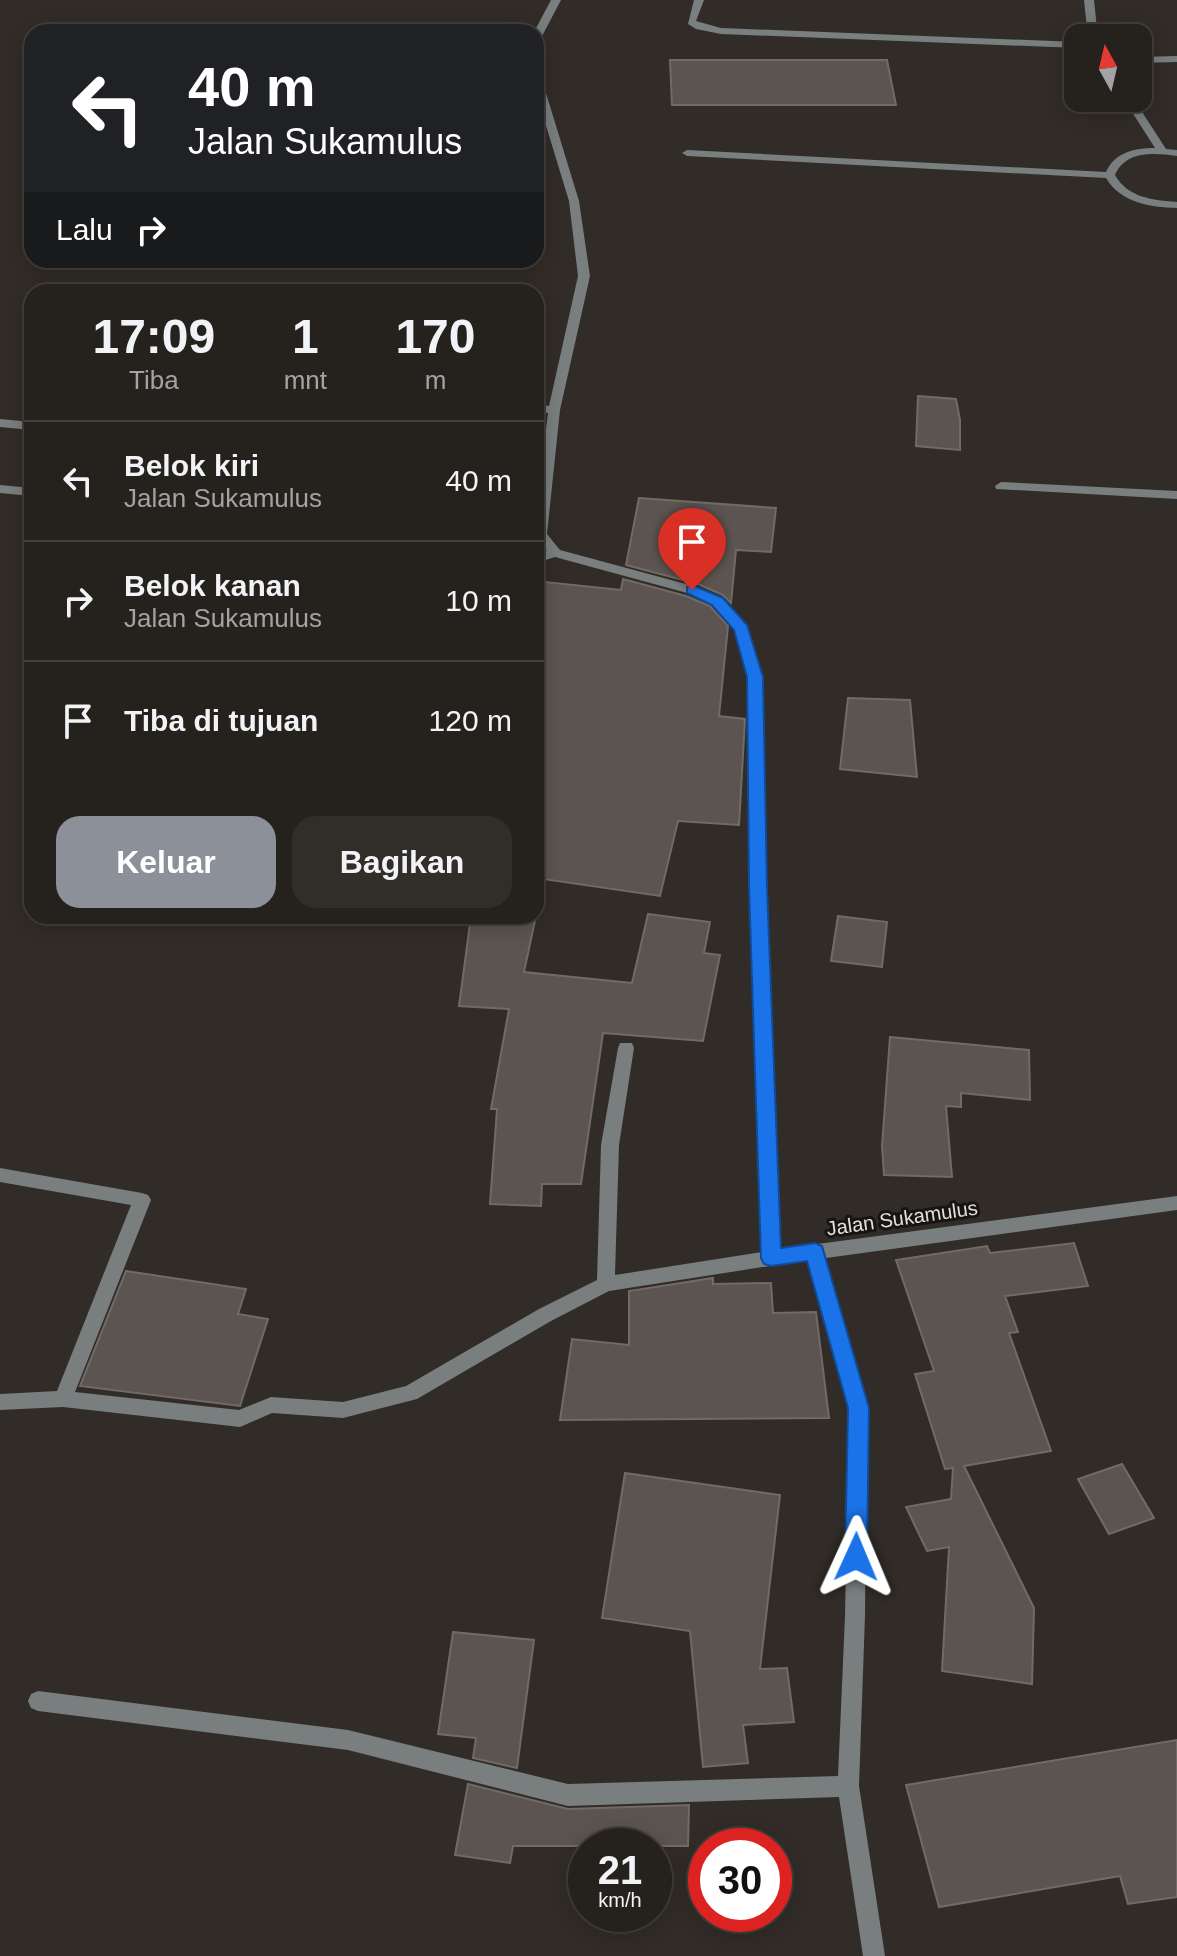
<!DOCTYPE html>
<html lang="id">
<style>
:root{--surface:#25211d;--page:#312e2a;--text:#f1f3f6;--muted:#a3a3a4;--line:#423e3b;--accent:#8c9099}
body{margin:0;font-family:Helvetica,sans-serif;background:var(--page);color:var(--text);height:100vh;display:flex;flex-direction:column;font-size:30px;white-space:nowrap}
*{box-sizing:border-box;margin:0}
p{font-size:26px;color:var(--muted)}
.icon{flex:none;width:44px;height:44px;fill:none;stroke:currentColor;stroke-width:2;stroke-linecap:round;stroke-linejoin:round}
.map{position:relative;flex:1;overflow:hidden}
.sheet{position:absolute;left:24px;top:284px;width:520px;height:640px;display:flex;flex-direction:column;background:var(--surface);border-radius:24px;box-shadow:0 4px 20px #0003,0 0 0 2px var(--line)}
.sheet>*{flex:none}
.top-card{position:absolute;left:24px;top:24px;width:520px;height:244px;border-radius:24px;box-shadow:0 4px 20px #0003,0 0 0 2px var(--line);background:#202124;color:#fff;overflow:hidden}
.needle{width:52px;rotate:352deg}
.tools{position:absolute;left:1064px;top:24px;display:grid;gap:16px}
.tools a{display:grid;place-items:center;width:88px;height:88px;border-radius:16px;background:var(--surface);box-shadow:0 4px 20px #0003,0 0 0 2px var(--line);font-size:40px}
.speed{position:absolute;left:568px;top:1828px;display:flex;gap:16px;font-size:40px;font-weight:700;text-align:center}
.speed>*{display:grid;place-content:center;width:104px;height:104px;border-radius:50%;background:var(--surface);box-shadow:0 4px 20px #0003,0 0 0 2px var(--line);line-height:1}
.speed small{font-size:20px;font-weight:400}
.speed .limit{border:12px solid #d22;background:#fff;color:#111}
.pin{position:absolute;display:grid;place-items:center;width:68px;height:68px;color:#fff;margin:-82px -34px;border-radius:50% 50% 50% 0;rotate:-45deg;box-shadow:0 0 8px #0007}
.pin .icon{rotate:45deg}
.me{position:absolute;width:88px;margin:-44px;rotate:1deg;stroke-linejoin:round;filter:drop-shadow(0 0 6px #0008)}
.turn{display:flex;align-items:center;gap:28px;height:168px;padding:0 32px;font-size:36px}
.turn .icon{width:104px;height:104px;stroke-width:2.5}
.turn b{display:block;font-size:56px;line-height:68px}
.then{display:flex;align-items:center;height:76px;padding:0 32px;background:#0003;gap:16px;font-size:30px}
.eta{display:flex;justify-content:space-evenly;align-items:center;height:136px;text-align:center}
.eta b{font-size:48px;font-weight:700;line-height:56px}
.action{display:flex;gap:16px;margin-top:auto;padding:16px 32px}
.action a{flex:1;height:92px;border-radius:24px;background:var(--accent);color:#fff;font-size:32px;font-weight:700;line-height:92px;text-align:center}
.action a+a{background:var(--page);color:var(--text)}
ul{padding:0;list-style:none}
li{display:flex;align-items:center;gap:24px;height:120px;padding:0 32px;border-top:2px solid var(--line)}
li div{flex:1}
li b{display:block;font-size:30px}
li em{font-style:normal}
.map>svg:first-child{display:block}
</style>
<div class="map">
<svg width="1177" height="1956" viewBox="0 0 1177 1956">
<rect width="100%" height="100%" fill="#312c27"/>
<!-- building -->
<g fill="#5b5450" stroke="#726a65" stroke-width="2">
<path d="M 670,60 L 887,60 L 896,105 L 672,105 Z"/>
<path d="M 918,396 L 956,399 L 960,420 L 960,450 L 916,446 Z"/>
<path d="M 639,498 L 776,508 L 771,552 L 736,550 L 731,603 L 723,595 L 698,584 L 626,565 Z"/>
<path d="M 623,579 L 686,596 L 710,606 L 728,626 L 719,716 L 745,719 L 739,825 L 678,821 L 660,896 L 536,878 L 536,581 L 621,590 Z"/>
<path d="M 848,698 L 910,700 L 917,777 L 840,769 Z"/>
<path d="M 648,914 L 710,922 L 704,953 L 720,955 L 703,1041 L 603,1033 L 581,1184 L 542,1184 L 541,1206 L 490,1204 L 497,1109 L 491,1109 L 509,1009 L 459,1006 L 471,916 L 536,916 L 524,972 L 632,983 Z"/>
<path d="M 838,916 L 887,922 L 882,967 L 831,961 Z"/>
<path d="M 890,1037 L 1029,1050 L 1030,1100 L 961,1093 L 961,1107 L 946,1106 L 952,1177 L 884,1175 L 882,1146 Z"/>
<path d="M 1074,1243 L 1088,1286 L 1005,1296 L 1018,1332 L 1009,1333 L 1051,1451 L 964,1466 L 1034,1608 L 1032,1684 L 942,1671 L 949,1547 L 927,1551 L 906,1507 L 951,1499 L 953,1468 L 945,1469 L 915,1374 L 934,1371 L 896,1260 L 987,1246 L 990,1253 Z"/>
<path d="M 126,1271 L 246,1289 L 238,1314 L 268,1319 L 240,1406 L 80,1386 Z"/>
<path d="M 713,1278 L 713,1284 L 771,1283 L 773,1313 L 816,1312 L 829,1418 L 560,1420 L 572,1339 L 629,1345 L 629,1291 Z"/>
<path d="M 1122,1464 L 1154,1518 L 1109,1534 L 1078,1479 Z"/>
<path d="M 625,1473 L 780,1495 L 760,1669 L 787,1668 L 794,1722 L 743,1725 L 748,1763 L 703,1767 L 690,1631 L 602,1618 Z"/>
<path d="M 453,1632 L 534,1640 L 517,1768 L 473,1758 L 476,1738 L 438,1734 Z"/>
<path d="M 1177,1740 L 1177,1897 L 1128,1904 L 1120,1876 L 939,1907 L 906,1785 Z"/>
<path d="M 468,1784 L 568,1809 L 689,1805 L 688,1846 L 513,1846 L 510,1863 L 455,1855 Z"/>
</g>
<g fill="none" stroke-linecap="round" stroke-linejoin="round">
<!-- service -->
<path fill="#797e7f" fill-rule="evenodd" d="M 694,0 L 704,0 L 696,21 L 721,28 L 1078,42 L 1078,48 L 721,34 L 696,29 L 688,24 Z"/>
<!-- minor -->
<g fill="#797e7f" fill-rule="evenodd">
<path d="M 551,0 L 561,0 L 541,38 L 536,41 L 534,32 Z"/>
<path d="M 1084,0 L 1094,0 L 1098,38 L 1088,38 Z"/>
<path d="M 1177,56 L 1177,62 L 1138,63 L 1138,57 Z"/>
<path d="M 536,63 L 541,66 L 542,80 L 579,201 L 590,276 L 560,410 L 547,534 L 560,550 L 697,587 L 722,598 L 748,628 L 762,677 L 766,887 L 780,1249 L 1177,1196 L 1177,1210 L 826,1258 L 867,1408 L 865,1616 L 859,1786 L 885,1956 L 863,1956 L 839,1797 L 568,1806 L 348,1750 L 38,1711 L 31,1708 L 28,1701 L 31,1694 L 38,1691 L 348,1730 L 568,1784 L 838,1776 L 845,1616 L 849,1408 L 808,1260 L 609,1291 L 551,1321 L 417,1399 L 343,1418 L 272,1413 L 240,1427 L 63,1407 L 0,1410 L 0,1394 L 57,1391 L 131,1205 L 0,1182 L 0,1168 L 142,1193 L 148,1195 L 151,1200 L 75,1392 L 239,1410 L 271,1397 L 343,1402 L 406,1386 L 539,1309 L 597,1280 L 601,1145 L 618,1048 L 620,1043 L 632,1043 L 634,1048 L 619,1145 L 615,1275 L 762,1252 L 750,887 L 748,677 L 735,629 L 712,604 L 687,593 L 555,557 L 536,563 L 536,555 L 547,551 L 536,538 L 536,512 L 548,413 L 536,412 L 536,404 L 549,406 L 578,276 L 569,201 L 536,93 Z"/>
<path d="M 1123,98 L 1133,98 L 1166,149 L 1177,150 L 1177,156 C 1154,153 1126,150 1115,175 C 1128,198 1153,200 1177,202 L 1177,208 C 1150,207 1121,203 1106,178 L 687,156 L 682,153 L 687,150 L 1106,172 C 1115,152 1135,148 1155,148 Z"/>
<path d="M 32,376 L 32,384 L 24,380 L 26,377 Z"/>
<path d="M 0,419 L 32,422 L 32,430 L 0,427 Z"/>
<path d="M 1001,482 L 1177,491 L 1177,499 L 996,489 L 995,486 Z"/>
<path d="M 0,485 L 32,488 L 32,496 L 0,493 Z"/>
</g>
</g>
<!-- route -->
<path fill="#1a73e8" stroke="#114b97" stroke-width="2" d="M 692,585 L 723,598 L 747,625 L 763,677 L 767,887 L 781,1248 L 815,1243 L 822,1246 L 869,1408 L 867,1557 L 864,1564 L 856,1567 L 848,1564 L 845,1557 L 848,1408 L 807,1261 L 771,1266 L 764,1264 L 761,1258 L 749,887 L 747,677 L 734,630 L 712,605 L 687,593 L 687,587 Z"/>
<g text-anchor="middle" stroke-width="6" stroke-linejoin="round" paint-order="stroke">
<!-- street labels -->
<g font-size="20" fill="#e3dfdc" stroke="#171513">
<text transform="translate(902 1218) rotate(-8)" y="7">Jalan Sukamulus</text>
</g>
</g>
</svg>
<div class="tools">
<a><svg class="needle" viewBox="-14 -14 28 28"><path d="M0-13l5 13h-10z" fill="#e53935"/><path d="M0 13l5-13h-10z" fill="#a3a3a4"/></svg></a>
</div>
<div class="speed"><div>21<small>km/h</small></div><div class="limit">30</div></div>
<div class="pin" style="left:692px;top:590px;background:#d93025"><svg class="icon" aria-label="arrive" viewBox="0 0 24 24"><path d="M6 21V4h12l-3 4 3 4H6"/></svg></div>
<svg class="me" style="left:856px;top:1557px" viewBox="-20 -20 40 40"><path d="M0-17L14 15 0 8-14 15z" fill="#1a73e8" stroke="#fff" stroke-width="4"/></svg>
<div class="top-card">
<div class="turn"><svg class="icon" aria-label="left" viewBox="0 0 24 24"><path d="M17 20v-9H6M10 6l-5 5 5 5"/></svg><div><b>40 m</b>Jalan Sukamulus</div></div>
<div class="then">Lalu<svg class="icon" aria-label="right" viewBox="0 0 24 24"><path d="M7 20v-9h11M14 6l5 5-5 5"/></svg></div>
</div>
<section class="sheet">
<div class="eta">
<div><b>17:09</b><p>Tiba</p></div>
<div><b>1</b><p>mnt</p></div>
<div><b>170</b><p>m</p></div>
</div>
<ul>
<li><svg class="icon" aria-label="left" viewBox="0 0 24 24"><path d="M17 20v-9H6M10 6l-5 5 5 5"/></svg><div><b>Belok kiri</b><p>Jalan Sukamulus</p></div><em>40 m</em></li>
<li><svg class="icon" aria-label="right" viewBox="0 0 24 24"><path d="M7 20v-9h11M14 6l5 5-5 5"/></svg><div><b>Belok kanan</b><p>Jalan Sukamulus</p></div><em>10 m</em></li>
<li><svg class="icon" aria-label="arrive" viewBox="0 0 24 24"><path d="M6 21V4h12l-3 4 3 4H6"/></svg><div><b>Tiba di tujuan</b></div><em>120 m</em></li>
</ul>
<div class="action"><a>Keluar</a><a>Bagikan</a></div>
</section>
</div>
